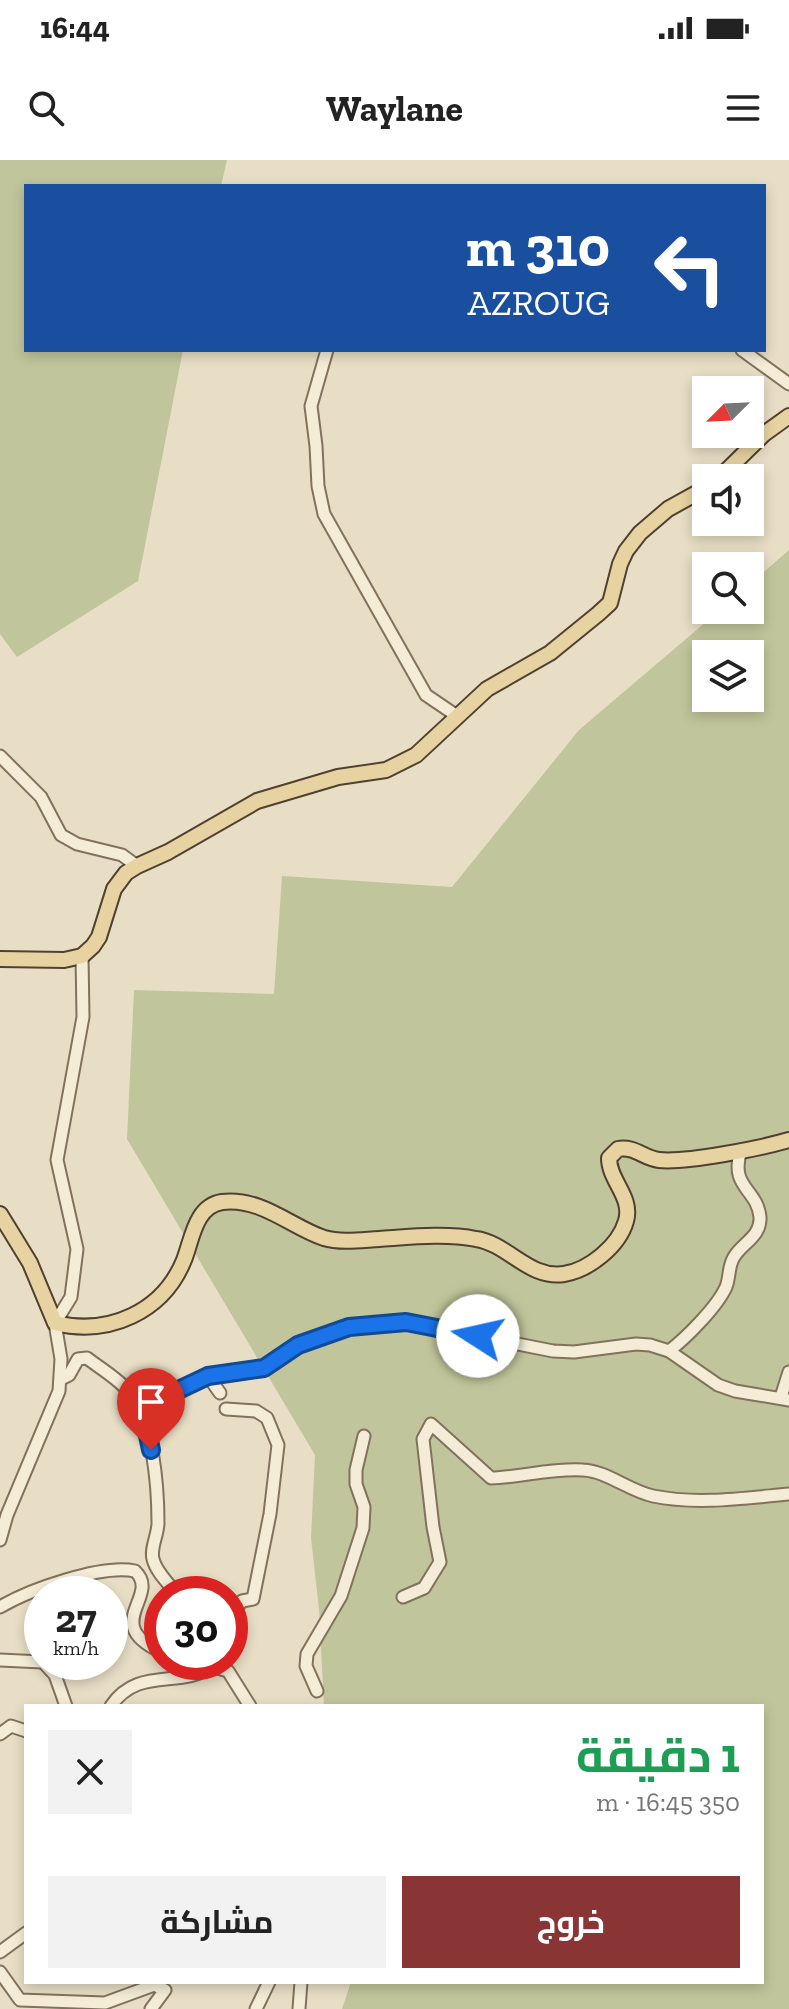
<!DOCTYPE html>
<html lang="ar">
<meta charset="utf-8">
<style>
:root{--surface:#fff;--page:#f2f2f2;--text:#222;--muted:#767676;--accent:#893535}
body{margin:0;font-family:"Zilla Slab",Cairo,serif;background:var(--page);color:var(--text);direction:rtl;height:100vh;display:flex;flex-direction:column;font-size:30px;white-space:nowrap}
*{box-sizing:border-box;margin:0}
p{font-size:26px;color:var(--muted)}
.icon{flex:none;width:44px;height:44px;fill:none;stroke:currentColor;stroke-width:2;stroke-linecap:round;stroke-linejoin:round}
.map{position:relative;flex:1;overflow:hidden;direction:ltr}
.panel{position:absolute;left:24px;top:1544px;width:740px;height:280px;display:flex;flex-direction:column;background:var(--surface);border-radius:0px;box-shadow:0 4px 12px #0003;direction:rtl}
.panel>*{flex:none}
.hud{position:absolute;left:24px;top:24px;width:742px;height:168px;border-radius:0px;box-shadow:0 4px 12px #0003;direction:rtl;background:#1a4fa0;color:#fff;overflow:hidden}
.needle{width:52px;rotate:246deg}
.controls{position:absolute;left:692px;top:216px;display:grid;gap:16px}
.controls a{display:grid;place-items:center;width:72px;height:72px;border-radius:0px;background:var(--surface);box-shadow:0 4px 12px #0003;font-size:40px}
.speed{position:absolute;left:24px;top:1416px;display:flex;gap:16px;font-size:40px;font-weight:700;text-align:center}
.speed>*{display:grid;place-content:center;width:104px;height:104px;border-radius:50%;background:var(--surface);box-shadow:0 4px 12px #0003;line-height:1}
.speed small{font-size:20px;font-weight:400}
.speed .limit{border:12px solid #d22;background:#fff;color:#111}
.pin{position:absolute;display:grid;place-items:center;width:68px;height:68px;color:#fff;margin:-82px -34px;border-radius:50% 50% 50% 0;rotate:-45deg;box-shadow:0 0 8px #0007}
.pin .icon{rotate:45deg}
.me{position:absolute;width:88px;margin:-44px;rotate:280deg;stroke-linejoin:round;filter:drop-shadow(0 0 6px #0008)}
.turn{display:flex;align-items:center;gap:28px;height:168px;padding:0 24px;font-size:36px}
.turn .icon{width:104px;height:104px;stroke-width:2.5}
.turn b{display:block;font-size:56px;line-height:68px}
.round{display:grid;place-items:center;flex:none;width:84px;height:84px;border-radius:0px;background:var(--page)}
.head{display:flex;align-items:center;justify-content:space-between;height:136px;padding:0 24px}
h1{font-size:48px;font-weight:700;line-height:60px;color:#1e9e55}
.action{display:flex;gap:16px;margin-top:auto;padding:16px 24px}
.action a{flex:1;height:92px;border-radius:0px;background:var(--accent);color:#fff;font-size:32px;font-weight:700;line-height:92px;text-align:center}
.action a+a{background:var(--page);color:var(--text)}
.status{display:flex;justify-content:space-between;align-items:center;height:56px;padding:0 40px;background:var(--surface);direction:ltr}
.status svg{height:22px;fill:currentColor}
header{display:flex;justify-content:space-between;align-items:center;height:104px;padding:0 24px;background:var(--surface);font-size:36px;font-weight:700}
.map>svg:first-child{display:block}
</style>
<div class="status"><b>16:44</b><svg viewBox="0 0 49 12"><path d="M0 12V9h3v3zM5 12V6h3v6zM10 12V3h3v9zM15 12V0h3v12zM26 1h20v11H26zM47 4h2v5h-2z"/></svg></div>
<header><svg class="icon" aria-label="menu" viewBox="0 0 24 24"><path d="M4 6h16M4 12h16M4 18h16"/></svg>Waylane<svg class="icon" aria-label="search" viewBox="0 0 24 24"><circle cx="10" cy="10" r="6"/><path d="M15 15l6 6"/></svg></header>
<div class="map">
<svg width="789" height="1849" viewBox="0 0 789 1849">
<rect width="100%" height="100%" fill="#e8dec5"/>
<!-- green -->
<g fill="#c0c59b" fill-rule="evenodd">
<path d="M 0,0 L 227,0 L 221,26 L 26,26 L 26,190 L 183,190 L 138,421 L 17,497 L 0,474 Z"/>
<path d="M 789,390 L 789,1849 L 342,1849 L 351,1822 L 762,1822 L 762,1546 L 324,1546 L 319,1449 L 311,1378 L 315,1295 L 127,979 L 134,830 L 274,834 L 282,716 L 452,727 L 579,570 L 720,450 L 750,450 L 750,424 ZM 706,494 L 750,494 L 750,538 L 706,538 Z"/>
</g>
<g fill="none" stroke-linecap="round" stroke-linejoin="round">
<defs>
<g id="minor">
<path d="M 327,190 L 311,246 L 316,286 L 318,326 L 324,354 L 426,535 L 457,556"/>
<path d="M 742,190 L 789,224"/>
<path d="M 0,596 L 41,637 L 61,675 L 77,684 L 122,695 L 137,706"/>
<path d="M 669,1191 C 686,1178 717,1147 726,1127 C 730,1117 728,1106 734,1097 C 742,1083 761,1077 760,1057 C 757,1028 729,1028 741,990"/>
<path d="M 208,1216 L 220,1233"/>
<path d="M 61,1219 L 69,1215 L 78,1199 L 87,1198 C 101,1209 119,1219 130,1233 C 153,1262 158,1326 158,1363 C 158,1375 150,1388 153,1399 C 156,1412 169,1424 177,1434"/>
<path d="M 781,1237 L 789,1212"/>
<path d="M 138,1245 L 153,1242 L 208,1216 L 264,1208 L 298,1185 L 335,1171 L 361,1165 L 406,1162 L 553,1191 L 574,1192 L 636,1184 L 650,1185 L 669,1191 L 718,1225 L 735,1231 L 789,1240"/>
<path d="M 226,1249 L 256,1251 L 267,1258 L 278,1285 L 270,1354 L 253,1439 L 242,1441 L 230,1456"/>
<path d="M 0,1380 L 7,1355 L 59,1231 L 61,1199 L 55,1163 L 71,1137 L 77,1089 L 57,1000 L 83,857 L 82,796"/>
<path d="M 403,1437 L 424,1428 L 440,1402 L 433,1367 L 423,1279 L 431,1264 L 491,1318 C 522,1317 552,1308 583,1310 C 607,1311 629,1331 653,1336 C 697,1345 745,1338 789,1334"/>
<path d="M 0,1447 C 29,1430 101,1404 135,1411 C 162,1436 99,1464 162,1492"/>
<path d="M 0,1500 L 42,1502"/>
<path d="M 43,1502 L 55,1515 L 66,1546"/>
<path d="M 198,1502 L 228,1511 L 250,1546"/>
<path d="M 317,1531 L 306,1506 L 307,1494 L 341,1436 L 363,1368 L 364,1347 L 356,1324 L 356,1310 L 364,1276"/>
<path d="M 111,1546 C 139,1505 181,1530 214,1505"/>
<path d="M 0,1574 L 11,1566 L 26,1571"/>
<path d="M 0,1792 L 26,1773"/>
<path d="M 0,1812 L 20,1840 L 105,1843 L 154,1825 L 165,1830 L 151,1849"/>
<path d="M 256,1849 L 269,1822"/>
<path d="M 299,1849 L 301,1822"/>
</g>
<g id="major">
<path d="M 719,318 L 764,274 L 789,256"/>
<path d="M 0,799 L 64,800 L 82,796 L 93,786 L 99,777 L 114,729 L 126,713 L 137,706 L 168,692 L 257,641 L 338,617 L 386,610 L 416,595 L 487,529 L 550,493 L 598,454 L 610,443 L 620,404 L 626,391 L 640,373 L 668,349 L 706,328"/>
<path d="M 0,1054 L 30,1103 L 55,1163 C 109,1176 163,1152 184,1100 C 192,1080 195,1046 222,1042 C 261,1037 291,1067 324,1078 C 341,1083 361,1080 379,1079 C 410,1077 445,1073 476,1079 C 509,1084 528,1119 564,1114 C 589,1110 619,1086 626,1061 C 633,1037 609,1021 609,998 L 618,989 C 635,986 643,998 659,1000 C 686,1003 762,988 789,980"/>
</g>
</defs>
<!-- minor casing -->
<use href="#minor" stroke="#81715d" stroke-width="15"/>
<!-- major casing -->
<use href="#major" stroke="#504031" stroke-width="18"/>
<!-- minor -->
<use href="#minor" stroke="#f4ecd7" stroke-width="11"/>
<!-- major -->
<use href="#major" stroke="#e7d2a1" stroke-width="14"/>
</g>
<g fill="none" stroke-linecap="round" stroke-linejoin="round">
<defs>
<path id="route" d="M 151,1290 L 145,1261 L 138,1245 L 153,1242 L 208,1216 L 264,1208 L 298,1185 L 349,1167 L 406,1162 L 478,1176"/>
</defs>
<!-- route casing -->
<use href="#route" stroke="#114b97" stroke-width="20"/>
<!-- route -->
<use href="#route" stroke="#1a73e8" stroke-width="14"/>
</g>
</svg>
<div class="controls">
<a><svg class="needle" viewBox="-14 -14 28 28"><path d="M0-13l5 13h-10z" fill="#e53935"/><path d="M0 13l5-13h-10z" fill="#767676"/></svg></a>
<a><svg class="icon" aria-label="sound" viewBox="0 0 24 24"><path d="M4 9h4l5-4v14l-5-4H4zM17 9q2 3 0 6"/></svg></a>
<a><svg class="icon" aria-label="search" viewBox="0 0 24 24"><circle cx="10" cy="10" r="6"/><path d="M15 15l6 6"/></svg></a>
<a><svg class="icon" aria-label="layers" viewBox="0 0 24 24"><path d="M12 4l9 5-9 5-9-5zM3 14l9 5 9-5"/></svg></a>
</div>
<div class="speed"><div>27<small>km/h</small></div><div class="limit">30</div></div>
<div class="pin" style="left:151px;top:1290px;background:#d93025"><svg class="icon" aria-label="arrive" viewBox="0 0 24 24"><path d="M6 21V4h12l-3 4 3 4H6"/></svg></div>
<svg class="me" style="left:478px;top:1176px" viewBox="-20 -20 40 40"><circle r="19" fill="#fff"/><path d="M0-13L10 11 0 6-10 11z" fill="#1a73e8"/></svg>
<div class="hud">
<div class="turn"><svg class="icon" aria-label="left" viewBox="0 0 24 24"><path d="M17 20v-9H6M10 6l-5 5 5 5"/></svg><div><b>310 m</b>AZROUG</div></div>
</div>
<section class="panel">
<div class="head"><div><h1>1 دقيقة</h1><p>350 m · 16:45</p></div><a class="round"><svg class="icon" aria-label="close" viewBox="0 0 24 24"><path d="M6 6l12 12M18 6L6 18"/></svg></a></div>
<div class="action"><a>خروج</a><a>مشاركة</a></div>
</section>
</div>
